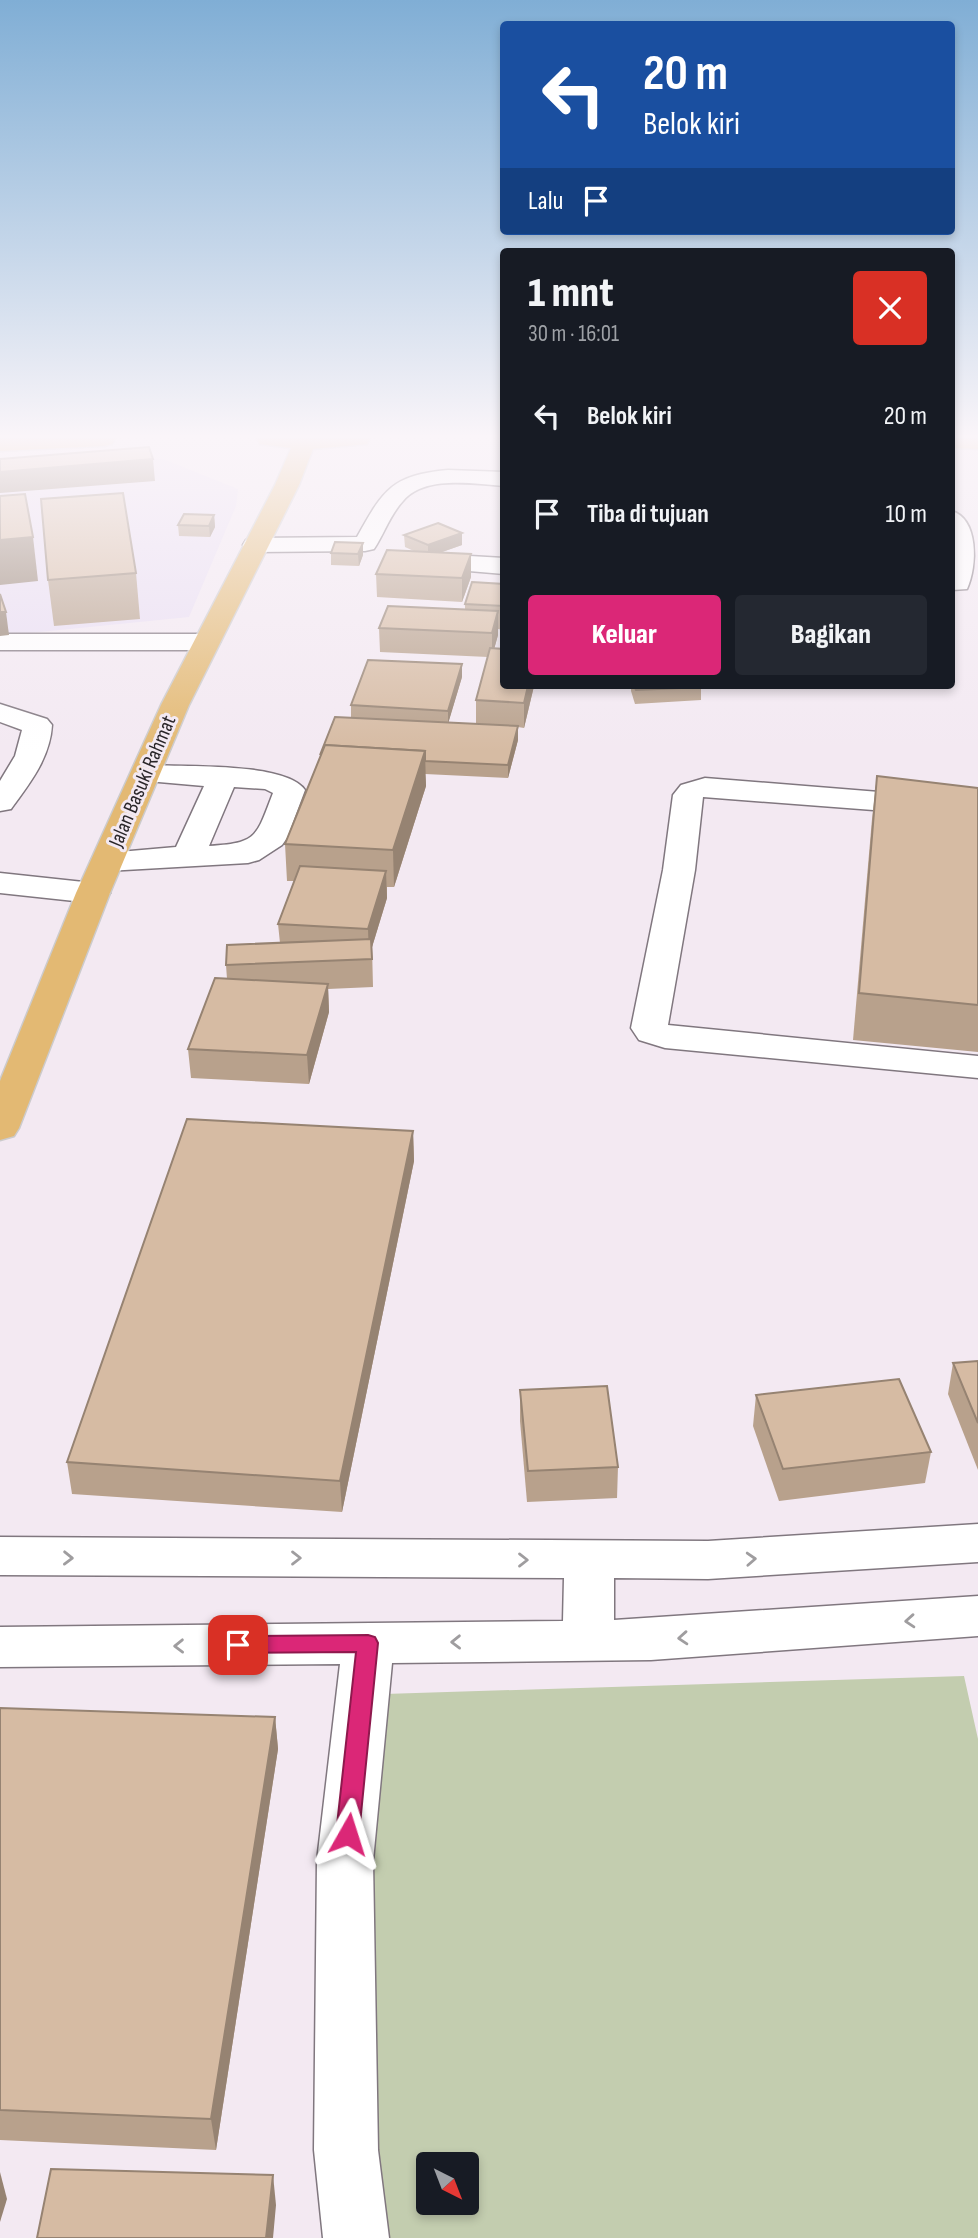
<!DOCTYPE html>
<html lang="id">
<meta charset="utf-8">
<style>
:root{--surface:#171b24;--page:#242831;--text:#f1f3f6;--muted:#9ea1a6;--accent:#db2777}
body{margin:0;font-family:"Sofia Sans Condensed",sans-serif;background:var(--page);color:var(--text);height:100vh;display:flex;flex-direction:column;font-size:26px;white-space:nowrap}
*{box-sizing:border-box;margin:0}
p{font-size:23px;color:var(--muted)}
.icon{flex:none;width:38px;height:38px;fill:none;stroke:currentColor;stroke-width:2;stroke-linecap:round;stroke-linejoin:round}
.map{position:relative;flex:1;overflow:hidden}
.panel{position:absolute;left:500px;top:248px;width:455px;height:441px;display:flex;flex-direction:column;background:var(--surface);border-radius:7px;box-shadow:0 4px 10px #0003}
.panel>*{flex:none}
.top-card{position:absolute;left:500px;top:21px;width:455px;height:214px;border-radius:7px;box-shadow:0 4px 10px #0003;background:#1a4fa0;color:#fff;overflow:hidden}
.needle{width:46px;rotate:138deg}
.buttons{position:absolute;left:416px;top:2152px;display:grid;gap:14px}
.buttons a{display:grid;place-items:center;width:63px;height:63px;border-radius:7px;background:var(--surface);box-shadow:0 4px 10px #0003;font-size:35px}
.pin{position:absolute;display:grid;place-items:center;width:60px;height:60px;color:#fff;margin:-30px;border-radius:14px;box-shadow:0 4px 10px #0006}
.me{position:absolute;width:77px;margin:-38px;rotate:6deg;stroke-linejoin:round;filter:drop-shadow(0 0 5px #0008)}
.turn{display:flex;align-items:center;gap:24px;height:147px;padding:0 28px;font-size:32px}
.turn .icon{width:91px;height:91px;stroke-width:2.5}
.turn b{display:block;font-size:49px;line-height:60px}
.then{display:flex;align-items:center;height:66px;padding:0 28px;background:#0003;gap:14px;font-size:26px}
.round{display:grid;place-items:center;flex:none;width:74px;height:74px;border-radius:7px;background:var(--page)}
.overview{display:flex;align-items:center;justify-content:space-between;height:119px;padding:0 28px}
h1{font-size:42px;font-weight:800;line-height:52px}
.button{display:flex;gap:14px;margin-top:auto;padding:14px 28px}
.button a{flex:1;height:80px;border-radius:7px;background:var(--accent);color:#fff;font-size:28px;font-weight:800;line-height:80px;text-align:center}
.button a+a{background:var(--page);color:var(--text)}
ul{padding:0;list-style:none}
li{display:flex;align-items:center;gap:21px;height:98px;padding:0 28px}
li div{flex:1}
li b{display:block;font-size:26px}
li em{font-style:normal}
.map>svg:first-child{display:block}
</style>
<div class="map">
<svg width="978" height="2238" viewBox="0 0 978 2238">
<rect width="100%" height="100%" fill="#f3e9f2"/>
<!-- medical -->
<path fill="#e9def3" d="M 121,458 L 163,459 L 238,489 L 236,506 L 189,617 L 0,636 L 0,465 Z"/>
<!-- green -->
<path fill="#c3cdaf" fill-rule="evenodd" d="M 964,1676 L 978,1739 L 978,2238 L 351,2238 L 353,1695 ZM 429,2165 L 467,2165 L 467,2203 L 429,2203 Z"/>
<g fill="none" stroke-linecap="round" stroke-linejoin="round">
<defs>
<g id="minor">
<path d="M 448,470 L 504,472 L 504,486 C 473,484 425,475 403,501 C 390,515 384,534 374,549 L 365,551 L 255,552 L 246,550 L 243,545 L 246,540 L 255,538 L 357,537 C 383,490 392,475 448,470 Z"/>
<path d="M 952,511 C 978,519 978,565 967,589 L 952,590 L 955,546 Z"/>
<path d="M 419,553 L 504,558 L 504,574 L 410,566 L 406,561 L 410,556 Z"/>
<path d="M 0,634 L 206,634 L 216,636 L 220,642 L 216,648 L 206,650 L 0,650 Z"/>
<path d="M 0,704 L 47,719 L 52,725 C 50,758 30,783 11,809 L 0,811 L 0,781 L 15,756 L 22,730 L 0,722 Z"/>
<path d="M 147,765 C 182,767 286,762 305,790 L 287,838 L 282,845 L 259,860 L 248,863 L 107,871 L 96,868 L 91,861 L 96,854 L 176,847 L 204,786 L 136,780 L 132,774 L 136,768 ZM 234,787 L 265,789 L 273,793 C 256,837 258,843 209,846 Z"/>
<path d="M 705,778 L 978,800 L 978,818 L 703,797 L 695,870 L 668,1025 L 978,1056 L 978,1078 L 665,1048 L 639,1040 L 631,1028 L 663,870 L 673,795 L 681,785 Z"/>
<path d="M 0,873 L 93,883 L 105,886 L 110,893 L 105,900 L 93,903 L 0,893 Z"/>
<path d="M 978,1524 L 978,1562 L 708,1579 L 614,1578 L 614,1620 L 978,1596 L 978,1636 L 651,1660 L 392,1663 L 373,1861 L 378,2150 L 389,2238 L 323,2238 L 314,2150 L 317,1861 L 340,1664 L 0,1667 L 0,1627 L 563,1621 L 564,1578 L 0,1575 L 0,1537 L 708,1541 Z"/>
</g>
<g id="major">
<path d="M 0,439 L 115,439 L 112,444 L 104,446 L 0,451 Z"/>
<path d="M 257,439 L 370,439 L 367,444 L 313,449 L 299,485 L 189,705 L 110,893 L 19,1128 L 14,1136 L 0,1140 L 0,1081 L 76,893 L 161,705 L 275,485 L 291,448 L 260,444 Z"/>
<path d="M 952,439 L 978,439 L 978,449 L 952,448 Z"/>
</g>
</defs>
<!-- minor casing -->
<use href="#minor" stroke="#80777f" stroke-width="3"/>
<!-- major casing -->
<use href="#major" stroke="#cccbcc" stroke-width="3"/>
<!-- minor -->
<use href="#minor" fill="#fff" fill-rule="evenodd"/>
<!-- major -->
<use href="#major" fill="#e3b973" fill-rule="evenodd"/>
</g>
<!-- wall -->
<g fill="#b8a18c">
<path d="M 214,515 L 215,527 L 210,537 L 179,536 L 178,525 Z"/>
<path d="M 462,533 L 462,545 L 439,553 L 471,577 L 462,602 L 377,597 L 376,574 L 416,552 L 405,547 L 404,535 Z"/>
<path d="M 335,542 L 363,555 L 359,566 L 331,565 L 331,553 Z"/>
<path d="M 136,573 L 140,619 L 54,626 L 48,580 Z"/>
<path d="M 504,584 L 504,630 L 498,629 L 498,635 L 494,649 L 534,686 L 524,728 L 518,727 L 518,740 L 508,778 L 425,774 L 426,786 L 394,887 L 387,887 L 387,898 L 372,947 L 373,987 L 328,989 L 329,1012 L 309,1084 L 191,1078 L 188,1049 L 227,979 L 226,965 L 280,943 L 278,924 L 294,881 L 287,881 L 285,844 L 351,718 L 351,705 L 462,677 L 448,723 L 476,724 L 476,700 L 488,657 L 380,652 L 379,628 L 465,610 L 465,604 Z"/>
<path d="M 631,686 L 701,686 L 701,700 L 635,704 L 631,691 Z"/>
<path d="M 877,776 L 978,788 L 978,1052 L 853,1040 L 872,819 Z"/>
<path d="M 413,1131 L 414,1161 L 342,1512 L 72,1494 L 67,1462 Z"/>
<path d="M 978,1361 L 978,1470 L 948,1394 L 953,1363 Z"/>
<path d="M 520,1390 L 618,1467 L 617,1498 L 527,1502 L 520,1421 Z"/>
<path d="M 756,1395 L 931,1452 L 925,1483 L 779,1501 L 753,1426 Z"/>
<path d="M 0,1708 L 275,1717 L 278,1749 L 216,2150 L 0,2140 Z"/>
</g>
<!-- shaded-wall -->
<g fill="#968372">
<path d="M 153,459 L 155,481 L 0,493 L 0,472 Z"/>
<path d="M 214,515 L 215,527 L 210,537 L 209,526 Z"/>
<path d="M 462,533 L 462,545 L 428,557 L 428,545 Z"/>
<path d="M 33,537 L 38,581 L 0,585 L 0,540 Z"/>
<path d="M 363,543 L 363,555 L 359,566 L 358,554 Z"/>
<path d="M 471,554 L 471,577 L 462,602 L 462,578 Z"/>
<path d="M 498,611 L 498,635 L 492,657 L 492,633 Z"/>
<path d="M 0,612 L 6,612 L 9,635 L 0,636 Z"/>
<path d="M 462,664 L 462,677 L 448,724 L 448,711 Z"/>
<path d="M 528,686 L 534,686 L 524,728 L 524,703 Z"/>
<path d="M 518,726 L 518,740 L 508,778 L 508,765 Z"/>
<path d="M 425,751 L 426,786 L 394,887 L 393,850 Z"/>
<path d="M 386,871 L 387,898 L 369,957 L 368,929 Z"/>
<path d="M 328,984 L 329,1012 L 309,1084 L 307,1055 Z"/>
<path d="M 413,1131 L 414,1161 L 342,1512 L 340,1481 Z"/>
<path d="M 275,1717 L 278,1749 L 216,2150 L 211,2119 Z"/>
<path d="M 0,2172 L 7,2199 L 0,2222 Z"/>
<path d="M 273,2175 L 276,2205 L 273,2238 L 266,2238 Z"/>
</g>
<!-- building -->
<g fill="#d6bba3" stroke="#968372" stroke-width="2">
<path d="M 149,447 L 153,459 L 0,472 L 0,459 Z"/>
<path d="M 123,493 L 136,573 L 48,580 L 41,499 Z"/>
<path d="M 25,494 L 33,537 L 0,540 L 0,496 Z"/>
<path d="M 184,514 L 214,515 L 209,526 L 178,525 Z"/>
<path d="M 438,523 L 462,533 L 428,545 L 404,535 Z"/>
<path d="M 335,542 L 363,543 L 358,554 L 331,553 Z"/>
<path d="M 387,550 L 471,554 L 462,578 L 376,574 Z"/>
<path d="M 472,582 L 504,584 L 504,606 L 465,604 Z"/>
<path d="M 0,594 L 6,612 L 0,612 Z"/>
<path d="M 388,606 L 498,611 L 492,633 L 379,628 Z"/>
<path d="M 490,648 L 504,649 L 504,686 L 528,686 L 524,703 L 476,700 Z"/>
<path d="M 368,660 L 462,664 L 448,711 L 351,705 Z"/>
<path d="M 634,686 L 701,686 L 702,687 L 636,690 Z"/>
<path d="M 335,717 L 518,726 L 508,765 L 425,761 L 425,751 L 325,745 L 320,755 Z"/>
<path d="M 325,745 L 425,751 L 393,850 L 285,844 Z"/>
<path d="M 877,776 L 978,788 L 978,1005 L 859,993 Z"/>
<path d="M 300,866 L 386,871 L 368,929 L 278,924 Z"/>
<path d="M 371,939 L 372,959 L 226,965 L 227,945 Z"/>
<path d="M 215,978 L 328,984 L 307,1055 L 188,1049 Z"/>
<path d="M 187,1119 L 413,1131 L 340,1481 L 67,1462 Z"/>
<path d="M 978,1361 L 978,1423 L 953,1363 Z"/>
<path d="M 899,1379 L 931,1452 L 783,1469 L 756,1395 Z"/>
<path d="M 607,1386 L 618,1467 L 528,1471 L 520,1390 Z"/>
<path d="M 0,1708 L 275,1717 L 211,2119 L 0,2110 Z"/>
<path d="M 51,2169 L 273,2175 L 266,2238 L 37,2238 Z"/>
</g>
<!-- one-way arrows -->
<defs><path id="oneway-chevron" d="M-2-3.5L2.5 0L-2 3.5" fill="none" stroke-width="1.6" stroke-linecap="round" stroke-linejoin="round" transform="scale(1.75)"/></defs>
<g stroke="#9f9d9f">
<use href="#oneway-chevron" transform="translate(68 1558) rotate(1)"/>
<use href="#oneway-chevron" transform="translate(296 1558)"/>
<use href="#oneway-chevron" transform="translate(751 1559) rotate(-3)"/>
<use href="#oneway-chevron" transform="translate(523 1560)"/>
<use href="#oneway-chevron" transform="translate(910 1621) rotate(176)"/>
<use href="#oneway-chevron" transform="translate(683 1638) rotate(176)"/>
<use href="#oneway-chevron" transform="translate(456 1642) rotate(179)"/>
<use href="#oneway-chevron" transform="translate(179 1646) rotate(179)"/>
</g>
<!-- sky -->
<linearGradient id="sky" x2="0" y2="1"><stop stop-color="#80aed5"/><stop offset="0.58" stop-color="#faf5f9"/><stop offset="1" stop-color="#faf5f9" stop-opacity="0"/></linearGradient>
<rect width="978" height="752" fill="url(#sky)"/>
<!-- route -->
<path fill="#db2777" stroke="#8e194d" stroke-width="2" d="M 368,1635 L 375,1637 L 378,1643 L 359,1834 L 356,1841 L 348,1844 L 340,1841 L 336,1834 L 356,1652 L 238,1653 L 231,1651 L 228,1645 L 231,1639 L 238,1636 Z"/>
<g text-anchor="middle" stroke-width="6" stroke-linejoin="round" paint-order="stroke">
<!-- far-street labels -->
<g font-size="21" fill="#2a2629" stroke="#f3e9f2">
<text transform="translate(142 781) rotate(-67)" y="7">Jalan Basuki Rahmat</text>
</g>
</g>
</svg>
<div class="buttons">
<a><svg class="needle" viewBox="-14 -14 28 28"><path d="M0-13l5 13h-10z" fill="#e53935"/><path d="M0 13l5-13h-10z" fill="#9ea1a6"/></svg></a>
</div>
<div class="pin" style="left:238px;top:1645px;background:#d93025"><svg class="icon" aria-label="arrive" viewBox="0 0 24 24"><path d="M6 21V4h12l-3 4 3 4H6"/></svg></div>
<svg class="me" style="left:348px;top:1834px" viewBox="-20 -20 40 40"><path d="M0-17L14 15 0 8-14 15z" fill="#db2777" stroke="#fff" stroke-width="4"/></svg>
<div class="top-card">
<div class="turn"><svg class="icon" aria-label="left" viewBox="0 0 24 24"><path d="M17 20v-9H6M10 6l-5 5 5 5"/></svg><div><b>20 m</b>Belok kiri</div></div>
<div class="then">Lalu<svg class="icon" aria-label="arrive" viewBox="0 0 24 24"><path d="M6 21V4h12l-3 4 3 4H6"/></svg></div>
</div>
<section class="panel">
<div class="overview"><div><h1>1 mnt</h1><p>30 m · 16:01</p></div><a class="round" style="background:#d93025;color:#fff"><svg class="icon" aria-label="close" viewBox="0 0 24 24"><path d="M6 6l12 12M18 6L6 18"/></svg></a></div>
<ul>
<li><svg class="icon" aria-label="left" viewBox="0 0 24 24"><path d="M17 20v-9H6M10 6l-5 5 5 5"/></svg><div><b>Belok kiri</b></div><em>20 m</em></li>
<li><svg class="icon" aria-label="arrive" viewBox="0 0 24 24"><path d="M6 21V4h12l-3 4 3 4H6"/></svg><div><b>Tiba di tujuan</b></div><em>10 m</em></li>
</ul>
<div class="button"><a>Keluar</a><a>Bagikan</a></div>
</section>
</div>
